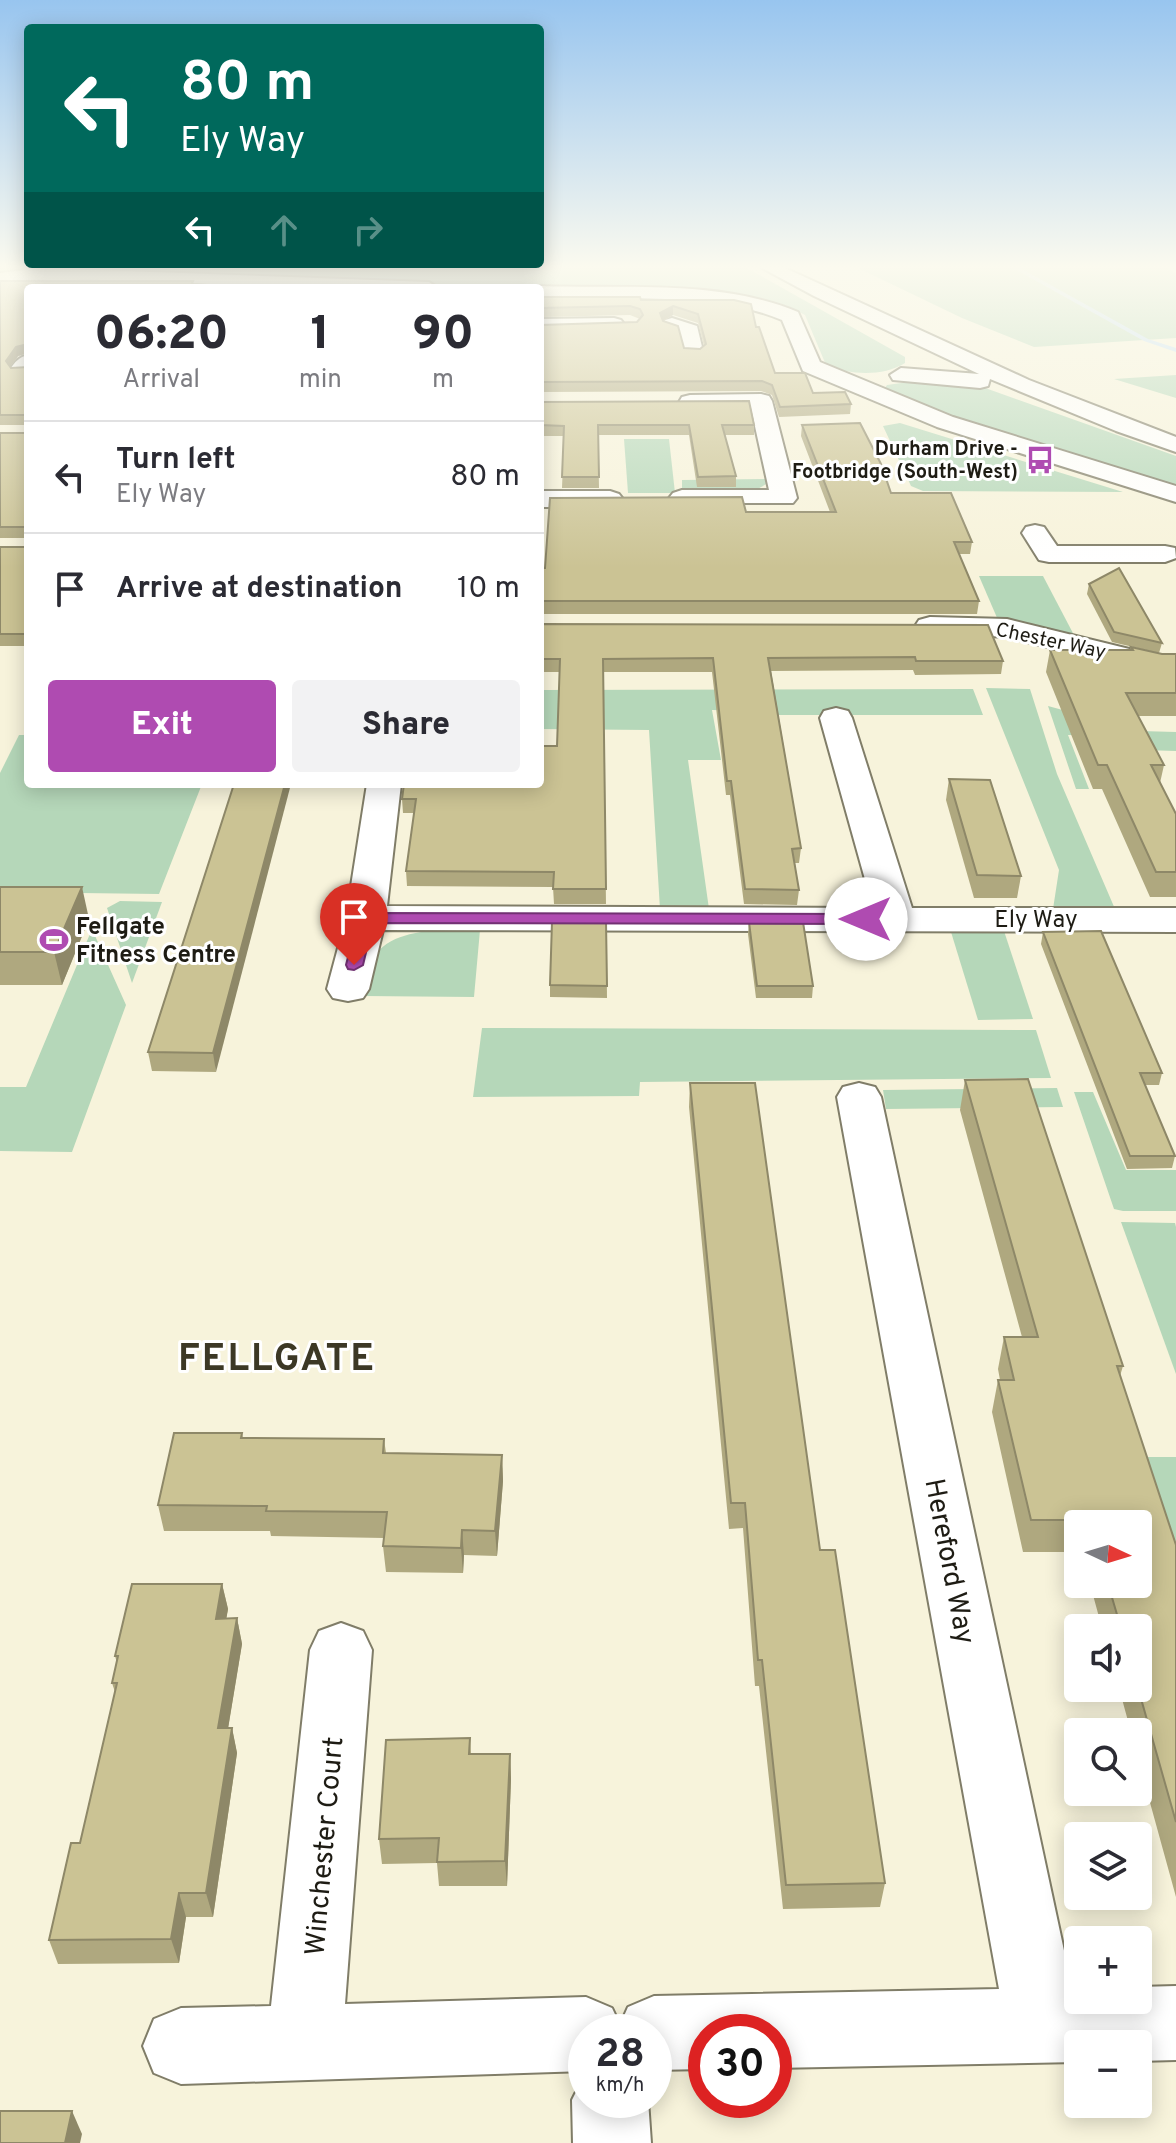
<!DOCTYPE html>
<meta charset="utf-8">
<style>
:root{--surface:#fff;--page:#f2f2f3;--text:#2b2b33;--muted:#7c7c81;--line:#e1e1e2;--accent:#af4bb1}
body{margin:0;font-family:Overpass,sans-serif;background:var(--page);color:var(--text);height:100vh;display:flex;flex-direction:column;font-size:30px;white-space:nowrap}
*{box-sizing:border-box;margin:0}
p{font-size:26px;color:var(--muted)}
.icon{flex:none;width:44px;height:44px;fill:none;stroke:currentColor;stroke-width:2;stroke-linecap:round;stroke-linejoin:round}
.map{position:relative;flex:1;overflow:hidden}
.panel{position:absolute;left:24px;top:284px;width:520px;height:504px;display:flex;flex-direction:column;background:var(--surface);border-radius:8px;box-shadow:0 4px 20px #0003}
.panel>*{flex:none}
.guide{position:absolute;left:24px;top:24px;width:520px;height:244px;border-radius:8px;box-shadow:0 4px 20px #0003;background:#00695c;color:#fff;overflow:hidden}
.needle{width:52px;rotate:94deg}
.buttons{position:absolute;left:1064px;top:1510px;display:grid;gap:16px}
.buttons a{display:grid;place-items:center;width:88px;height:88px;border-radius:8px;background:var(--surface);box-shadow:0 4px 20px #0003;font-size:40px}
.speed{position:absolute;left:568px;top:2014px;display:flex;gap:16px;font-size:40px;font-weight:700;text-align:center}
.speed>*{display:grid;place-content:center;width:104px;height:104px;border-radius:50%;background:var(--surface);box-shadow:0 4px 20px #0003;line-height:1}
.speed small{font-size:20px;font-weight:400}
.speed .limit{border:12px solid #d22;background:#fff;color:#111}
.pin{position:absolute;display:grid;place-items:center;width:68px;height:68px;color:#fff;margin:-82px -34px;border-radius:50% 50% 50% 0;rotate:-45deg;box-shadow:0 0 8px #0007}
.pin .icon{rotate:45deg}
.me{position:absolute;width:88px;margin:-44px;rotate:270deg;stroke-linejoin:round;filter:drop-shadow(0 0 6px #0008)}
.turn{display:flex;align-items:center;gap:28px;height:168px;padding:0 24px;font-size:36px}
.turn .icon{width:104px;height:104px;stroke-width:2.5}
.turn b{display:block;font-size:56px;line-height:68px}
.lanes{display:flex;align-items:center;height:76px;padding:0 24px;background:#0003;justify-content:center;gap:40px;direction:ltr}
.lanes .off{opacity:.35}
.eta{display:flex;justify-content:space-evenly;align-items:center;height:136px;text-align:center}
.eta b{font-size:48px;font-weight:800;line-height:56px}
.cta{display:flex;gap:16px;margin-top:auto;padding:16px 24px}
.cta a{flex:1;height:92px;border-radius:8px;background:var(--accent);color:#fff;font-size:32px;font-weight:800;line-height:92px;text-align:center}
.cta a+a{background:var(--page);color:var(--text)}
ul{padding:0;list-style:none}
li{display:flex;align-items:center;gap:24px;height:112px;padding:0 24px;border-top:2px solid var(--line)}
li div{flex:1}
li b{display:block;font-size:30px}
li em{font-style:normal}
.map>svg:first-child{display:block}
</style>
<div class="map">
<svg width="1176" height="2143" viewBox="0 0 1176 2143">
<rect width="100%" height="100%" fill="#f7f3db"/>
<!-- green -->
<g fill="#b5d7b9">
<path d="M 0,268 L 747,268 L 905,357 L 905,363 C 882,377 850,375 826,365 L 805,315 L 785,305 L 774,307 L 540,288 L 429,288 L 88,274 L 0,277 Z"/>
<path d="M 858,268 L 1168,268 L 1176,274 L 1176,338 L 1034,347 L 962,318 Z"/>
<path d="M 1176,375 L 1176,398 L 1114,379 Z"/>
<path d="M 930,379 L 974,384 L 1176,456 L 1176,494 L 878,398 L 887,385 Z"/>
<path d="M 900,423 L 1123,492 L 923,491 L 911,486 L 883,426 Z"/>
<path d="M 624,439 L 669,439 L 675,493 L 628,493 Z"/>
<path d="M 765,479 L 766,484 C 746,499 707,492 682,493 L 682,480 Z"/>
<path d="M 979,576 L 1043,576 L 1075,637 L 998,620 Z"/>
<path d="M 986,688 L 1030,689 L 1057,774 L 1115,909 L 1053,909 L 1059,870 Z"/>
<path d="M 973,689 L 983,715 L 778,715 L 776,711 L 712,710 L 721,760 L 688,760 L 709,909 L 660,909 L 649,730 L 540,729 L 540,690 Z"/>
<path d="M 1048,706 L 1140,731 L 1176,732 L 1176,751 L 1143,750 L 1135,736 L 1068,735 L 1089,789 L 1076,789 Z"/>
<path d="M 19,735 L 28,735 L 28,784 L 202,784 L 159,894 L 0,892 L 0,773 Z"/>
<path d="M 120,901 L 162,902 L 132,983 L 107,908 Z"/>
<path d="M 92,929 L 126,1005 L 72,1152 L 0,1151 L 0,1087 L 26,1087 Z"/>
<path d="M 444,929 L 480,930 L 474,997 L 363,996 C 366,985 367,967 373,958 C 388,934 419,932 444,929 Z"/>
<path d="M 1004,931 L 1033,1019 L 978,1020 L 951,932 Z"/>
<path d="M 482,1028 L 1036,1030 L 1051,1078 L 640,1082 L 639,1096 L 473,1097 Z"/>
<path d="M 1057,1088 L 1063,1107 L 886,1109 L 883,1090 Z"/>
<path d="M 1074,1092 L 1093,1092 L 1126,1170 L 1176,1170 L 1176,1211 L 1123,1211 L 1114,1209 Z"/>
<path d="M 1121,1222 L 1175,1223 L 1176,1227 L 1176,1374 Z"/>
<path d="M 1136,1457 L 1176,1457 L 1176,1549 Z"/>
</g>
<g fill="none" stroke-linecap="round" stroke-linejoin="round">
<!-- stream -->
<path fill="#c0defa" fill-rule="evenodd" d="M 1013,268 L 1020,268 L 1148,339 L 1176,348 L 1176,352 L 1144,341 Z"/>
<defs>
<g id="minor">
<path d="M 42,268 L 429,282 L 438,288 C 369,288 300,288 231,285 C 154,282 77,275 0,285 L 0,273 Z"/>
<path d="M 540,286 C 624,289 719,279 798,312 L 820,362 L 953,417 L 1176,486 L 1176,502 L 937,427 L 803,371 L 782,320 C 716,291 613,300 540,298 L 540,288 L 533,288 Z"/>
<path d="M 614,318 L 621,320 L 624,324 L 621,328 L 540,331 L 540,319 Z"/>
<path d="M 672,318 L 697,326 L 703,351 L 700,355 L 686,355 L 680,333 L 665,328 L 662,324 L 665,320 Z"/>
<path d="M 28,355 L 28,374 L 13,374 L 10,369 C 15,362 19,357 28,355 Z"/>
<path d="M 761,394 L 769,396 L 772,401 L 797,498 L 793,503 L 673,503 L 669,498 L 673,493 L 682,490 L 769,490 L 751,408 L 690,409 L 682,407 L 679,402 L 682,397 L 690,395 Z"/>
<path d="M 540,491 L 610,491 L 619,494 L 623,499 L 619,504 L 610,507 L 540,507 Z"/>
<path d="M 1035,525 L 1044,527 L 1057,546 L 1165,546 L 1175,548 L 1176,558 L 1165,562 L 1049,562 L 1039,560 L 1022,533 L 1026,527 Z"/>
<path d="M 930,617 L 1007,619 L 1158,656 L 1176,655 L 1176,673 L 1158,674 L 1007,637 L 919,632 L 915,626 L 919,620 Z"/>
<path d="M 836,708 L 848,711 L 852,718 L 912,908 L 1176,908 L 1176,932 L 383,930 L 369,989 L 363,998 L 348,1001 L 333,998 L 327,989 L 346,918 L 367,784 L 401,784 L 387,906 L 873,908 L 820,718 L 824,711 Z"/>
<path d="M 859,1083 L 875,1087 L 881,1097 L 1072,1988 L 1078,1988 L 1078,2000 L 1138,2000 L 1138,1987 L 1176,1986 L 1176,2060 L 1138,2061 L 1138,2044 L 1078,2044 L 1078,2062 L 774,2068 L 774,2032 L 706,2032 L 706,2069 L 654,2070 L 654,2032 L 586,2032 L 586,2071 L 181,2084 L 154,2073 L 143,2046 L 154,2019 L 181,2008 L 271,2006 L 310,1650 L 319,1631 L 341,1623 L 363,1631 L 372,1650 L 345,2004 L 586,1997 L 612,2008 L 620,2025 L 628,2007 L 654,1996 L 999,1989 L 837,1097 L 843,1087 Z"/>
<path d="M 586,2072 L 586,2100 L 648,2100 L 651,2143 L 573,2143 L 572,2100 Z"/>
</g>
<path id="trunk" d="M 762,268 L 785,268 L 1029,380 L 1176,437 L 1176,452 L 1116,431 L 990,379 L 988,386 L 980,388 L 893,380 L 890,375 L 901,368 L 979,374 L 814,296 Z"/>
</defs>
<!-- minor casing -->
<use href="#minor" stroke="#807d68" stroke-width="4"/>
<!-- trunk casing -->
<use href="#trunk" stroke="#807d68" stroke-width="4"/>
<!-- minor -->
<use href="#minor" fill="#fff" fill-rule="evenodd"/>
<!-- trunk -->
<use href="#trunk" fill="#fff" fill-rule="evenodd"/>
</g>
<!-- wall -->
<g fill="#afa87f" fill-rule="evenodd">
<path d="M 0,281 L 194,285 L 28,353 L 18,356 L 10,367 L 11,368 L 28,367 L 28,425 L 0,425 Z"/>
<path d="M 540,297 L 641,300 L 734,300 L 756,327 L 775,373 L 813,393 L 851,404 L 850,414 L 779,417 L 772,395 L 761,391 L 540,392 L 540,325 L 637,322 L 640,319 L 630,315 L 540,317 ZM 673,315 L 698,323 L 704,346 L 700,349 L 684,348 L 663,321 Z"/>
<path d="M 540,402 L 754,425 L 754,435 L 725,435 L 736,476 L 736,487 L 697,487 L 689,435 L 598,435 L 599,488 L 562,488 L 564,436 L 540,436 Z"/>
<path d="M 802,425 L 891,493 L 972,542 L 970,554 L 959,554 L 979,601 L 977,614 L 540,614 L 540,568 L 545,568 L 746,512 L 830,512 L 801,436 Z"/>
<path d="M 0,433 L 28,433 L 28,646 L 0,646 L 0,547 L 28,547 L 28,538 L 0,538 Z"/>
<path d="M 1089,584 L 1162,643 L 1159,653 L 1112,642 L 1087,594 Z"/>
<path d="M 540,624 L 1003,661 L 1001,674 L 915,675 L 913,670 L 771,671 L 801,848 L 799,863 L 795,863 L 799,890 L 797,905 L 744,904 L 730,795 L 726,795 L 712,672 L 603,672 L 606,904 L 554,904 L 553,887 L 407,886 L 406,871 L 414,813 L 403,813 L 402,799 L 557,746 L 560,672 L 540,672 Z"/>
<path d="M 1131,647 L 1162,654 L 1176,654 L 1176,716 L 1138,716 L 1164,765 L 1160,783 L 1176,814 L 1176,897 L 1150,897 L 1102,789 L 1093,789 L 1046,672 L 1050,650 L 1130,650 Z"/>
<path d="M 949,779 L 1021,876 L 1017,898 L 974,898 L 946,800 Z"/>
<path d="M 0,887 L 89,919 L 62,985 L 0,985 Z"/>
<path d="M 200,892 L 216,1072 L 152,1071 L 148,1052 Z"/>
<path d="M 606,922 L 607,998 L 550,997 L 550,985 Z"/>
<path d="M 749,922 L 813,986 L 812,998 L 756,998 L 748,934 Z"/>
<path d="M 1043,932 L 1162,1073 L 1159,1085 L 1145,1085 L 1175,1156 L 1172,1168 L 1127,1169 L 1041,944 Z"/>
<path d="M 965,1080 L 1123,1366 L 1120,1376 L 1176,1545 L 1176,1897 L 1138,1759 L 1138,1732 L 1131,1732 L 1119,1688 L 1138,1688 L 1138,1628 L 1102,1628 L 1090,1584 L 1138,1584 L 1138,1524 L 1078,1524 L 1078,1552 L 1023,1552 L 992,1412 L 998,1380 L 1000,1380 L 998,1369 L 1004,1337 L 1022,1337 L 960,1110 Z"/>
<path d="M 690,1083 L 820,1550 L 885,1883 L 880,1907 L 783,1909 L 759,1686 L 755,1686 L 743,1528 L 729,1529 L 689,1107 Z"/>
<path d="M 242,1433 L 243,1438 L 384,1439 L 386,1453 L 502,1455 L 503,1481 L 497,1556 L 464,1555 L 463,1573 L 386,1572 L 383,1546 L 384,1538 L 271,1536 L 270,1531 L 164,1531 L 158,1505 Z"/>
<path d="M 222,1584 L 228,1609 L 226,1619 L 237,1618 L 242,1644 L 228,1728 L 232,1728 L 237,1753 L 213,1917 L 186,1917 L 179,1963 L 58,1964 L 49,1940 L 80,1843 L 115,1692 L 112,1683 L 117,1663 L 115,1656 Z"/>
<path d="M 470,1738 L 471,1754 L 510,1754 L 511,1779 L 507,1886 L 439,1886 L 437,1863 L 382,1864 L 379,1839 Z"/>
</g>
<!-- shaded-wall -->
<g fill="#8e8868">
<path d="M 673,306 L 673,315 L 660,322 L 660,313 Z"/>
<path d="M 28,344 L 28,353 L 18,356 L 7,371 L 6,361 L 16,347 Z"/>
<path d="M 285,784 L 291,784 L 216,1072 L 213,1053 Z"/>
<path d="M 82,887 L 89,919 L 62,985 L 54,952 Z"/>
<path d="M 502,1455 L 503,1481 L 497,1556 L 495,1531 Z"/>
<path d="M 462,1530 L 464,1555 L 463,1573 L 461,1548 Z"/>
<path d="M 222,1584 L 228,1609 L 222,1644 L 216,1619 Z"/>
<path d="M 237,1618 L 242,1644 L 224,1753 L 218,1728 Z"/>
<path d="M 232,1728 L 237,1753 L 213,1917 L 206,1893 Z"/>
<path d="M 510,1754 L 511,1779 L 507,1886 L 505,1861 Z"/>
<path d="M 179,1893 L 186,1917 L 179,1963 L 171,1939 Z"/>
<path d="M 72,2111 L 82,2134 L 80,2143 L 65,2143 Z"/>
</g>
<!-- building -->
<g fill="#cbc394" stroke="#8e8868" stroke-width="2" fill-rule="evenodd">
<path d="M 0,281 L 193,281 L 191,285 L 257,287 L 28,288 L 28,344 L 16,347 L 6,361 L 11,368 L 28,367 L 28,415 L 0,415 Z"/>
<path d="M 540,297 L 640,297 L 641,300 L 734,300 L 751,304 L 756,327 L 759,327 L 775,373 L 805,373 L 813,393 L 845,392 L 851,404 L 780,407 L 772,385 L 762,381 L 540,382 L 540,325 L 637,322 L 643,315 L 640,309 L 630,306 L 540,308 ZM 673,306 L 698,314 L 706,344 L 700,349 L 684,348 L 678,326 L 663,321 L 660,313 Z"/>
<path d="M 749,401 L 754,425 L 722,425 L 736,476 L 698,477 L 689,425 L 598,425 L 599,477 L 562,477 L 564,426 L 540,425 L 540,402 Z"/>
<path d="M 860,423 L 881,464 L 891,493 L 951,493 L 972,542 L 954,542 L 979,601 L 540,601 L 540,568 L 545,568 L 550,498 L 742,497 L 746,512 L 836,512 L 802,425 Z"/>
<path d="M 0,433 L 28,433 L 28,630 L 26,634 L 0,634 L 0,547 L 28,547 L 28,527 L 0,527 Z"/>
<path d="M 1119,568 L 1162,643 L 1114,632 L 1089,584 Z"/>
<path d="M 540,624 L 988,625 L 1003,661 L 916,661 L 915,657 L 768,658 L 801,848 L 792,849 L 799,890 L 745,889 L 731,781 L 727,781 L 713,658 L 603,659 L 606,889 L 553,889 L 554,872 L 406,871 L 416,799 L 402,799 L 404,784 L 540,784 L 540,746 L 557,746 L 560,659 L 540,659 Z"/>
<path d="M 1131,647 L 1162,654 L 1176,654 L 1176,693 L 1126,693 L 1164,765 L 1151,765 L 1176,814 L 1176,872 L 1156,872 L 1107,765 L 1098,765 L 1050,650 L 1133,650 Z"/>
<path d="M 949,779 L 990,780 L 1021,876 L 977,875 Z"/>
<path d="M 234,784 L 285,784 L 213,1053 L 148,1052 Z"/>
<path d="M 0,887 L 82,887 L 54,952 L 0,952 Z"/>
<path d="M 552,922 L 606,922 L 607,986 L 550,985 Z"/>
<path d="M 749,922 L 803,922 L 813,986 L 757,986 Z"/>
<path d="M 1101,931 L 1162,1073 L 1140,1073 L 1175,1156 L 1130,1156 L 1043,932 Z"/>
<path d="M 1028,1079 L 1123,1366 L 1117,1366 L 1176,1545 L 1176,1822 L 1138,1688 L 1138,1628 L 1121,1628 L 1108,1584 L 1138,1584 L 1138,1524 L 1091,1524 L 1090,1520 L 1031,1520 L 998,1380 L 1014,1380 L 1004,1337 L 1038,1337 L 965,1080 Z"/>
<path d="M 690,1083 L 755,1083 L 820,1550 L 835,1550 L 885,1883 L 786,1885 L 762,1660 L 758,1660 L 745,1503 L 731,1503 Z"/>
<path d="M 174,1433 L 242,1433 L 241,1438 L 384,1439 L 383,1453 L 502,1455 L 495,1531 L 462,1530 L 461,1548 L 383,1546 L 387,1512 L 266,1511 L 267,1506 L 158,1505 Z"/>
<path d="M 132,1584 L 222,1584 L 216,1619 L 237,1618 L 218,1728 L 232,1728 L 206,1893 L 179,1893 L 171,1939 L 49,1940 L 71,1843 L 80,1843 L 117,1683 L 112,1683 L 118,1656 L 115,1656 Z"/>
<path d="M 470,1738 L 469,1754 L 510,1754 L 505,1861 L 437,1862 L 439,1838 L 379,1839 L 386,1740 Z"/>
<path d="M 0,2111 L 72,2111 L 65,2143 L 0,2143 Z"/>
</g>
<!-- sky -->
<linearGradient id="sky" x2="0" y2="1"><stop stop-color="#98c5ef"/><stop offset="0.47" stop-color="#fbfaef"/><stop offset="1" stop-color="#fbfaef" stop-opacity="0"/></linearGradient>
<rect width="1176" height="568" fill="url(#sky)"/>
<!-- route -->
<path fill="#af4bb1" stroke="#723173" stroke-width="2" d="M 366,913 L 866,914 L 874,919 L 866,924 L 373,923 L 363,965 L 354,970 L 348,969 L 346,965 L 358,918 Z"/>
<!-- icons -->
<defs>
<symbol id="bus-bare" viewBox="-9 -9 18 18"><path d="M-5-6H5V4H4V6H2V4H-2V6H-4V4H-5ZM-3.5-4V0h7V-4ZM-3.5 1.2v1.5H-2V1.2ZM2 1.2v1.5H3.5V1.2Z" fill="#af4bb1" stroke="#fff" stroke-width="2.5" paint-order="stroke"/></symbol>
<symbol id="stadium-bare" viewBox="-9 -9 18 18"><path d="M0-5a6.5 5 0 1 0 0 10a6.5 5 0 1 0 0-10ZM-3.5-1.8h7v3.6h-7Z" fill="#af4bb1" stroke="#fff" stroke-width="2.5" paint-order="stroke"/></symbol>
</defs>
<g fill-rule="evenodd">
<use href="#bus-bare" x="1020" y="440" width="40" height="40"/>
<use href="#stadium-bare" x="34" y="920" width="40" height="40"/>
</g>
<g text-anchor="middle" stroke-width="6" stroke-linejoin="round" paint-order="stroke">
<!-- far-poi labels -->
<g font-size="20" font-weight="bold" fill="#1e1c14" stroke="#fff" text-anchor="end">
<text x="1018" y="455">Durham Drive -<tspan x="1018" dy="23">Footbridge (South-West)</tspan></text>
</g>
<!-- far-street labels -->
<g font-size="20" fill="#1e1c14" stroke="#fff">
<text transform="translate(1051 640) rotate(12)" y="7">Chester Way</text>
</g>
<!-- street labels -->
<g font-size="24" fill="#1e1c14" stroke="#fff">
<text x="1036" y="927">Ely Way</text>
</g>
<!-- poi labels -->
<g font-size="24" font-weight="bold" fill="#1e1c14" stroke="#fff" text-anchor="start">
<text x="76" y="934">Fellgate<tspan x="76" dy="28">Fitness Centre</tspan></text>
</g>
<!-- near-street labels -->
<g font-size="28" fill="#1e1c14" stroke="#fff">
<text transform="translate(951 1561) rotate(79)" y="10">Hereford Way</text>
<text transform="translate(323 1846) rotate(-85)" y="10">Winchester Court</text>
</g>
<!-- near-district labels -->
<g font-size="38" font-weight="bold" letter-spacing="2" fill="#3c3825" stroke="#fff">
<text x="277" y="1370">FELLGATE</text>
</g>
</g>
</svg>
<div class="buttons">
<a><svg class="needle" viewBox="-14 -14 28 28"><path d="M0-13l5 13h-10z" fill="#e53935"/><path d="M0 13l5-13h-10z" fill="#7c7c81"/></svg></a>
<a><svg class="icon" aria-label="sound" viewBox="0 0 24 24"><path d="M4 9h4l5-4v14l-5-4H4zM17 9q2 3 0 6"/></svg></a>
<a><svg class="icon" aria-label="search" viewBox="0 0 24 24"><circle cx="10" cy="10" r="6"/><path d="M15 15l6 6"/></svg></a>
<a><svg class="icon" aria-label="layers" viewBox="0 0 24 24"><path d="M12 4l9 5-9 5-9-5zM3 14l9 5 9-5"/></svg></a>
<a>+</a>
<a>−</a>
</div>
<div class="speed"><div>28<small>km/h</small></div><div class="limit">30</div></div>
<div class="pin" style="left:354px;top:965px;background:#d93025"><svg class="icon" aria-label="arrive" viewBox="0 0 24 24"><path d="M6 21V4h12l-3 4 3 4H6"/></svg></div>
<svg class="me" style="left:866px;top:919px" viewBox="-20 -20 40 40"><circle r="19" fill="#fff"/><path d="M0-13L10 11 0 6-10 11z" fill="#af4bb1"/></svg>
<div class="guide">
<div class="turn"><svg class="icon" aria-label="left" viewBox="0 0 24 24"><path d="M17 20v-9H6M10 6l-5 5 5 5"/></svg><div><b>80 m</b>Ely Way</div></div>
<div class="lanes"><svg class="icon" aria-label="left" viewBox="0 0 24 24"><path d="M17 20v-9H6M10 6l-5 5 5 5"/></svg><svg class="icon off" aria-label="ahead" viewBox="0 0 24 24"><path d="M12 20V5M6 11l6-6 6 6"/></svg><svg class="icon off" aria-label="right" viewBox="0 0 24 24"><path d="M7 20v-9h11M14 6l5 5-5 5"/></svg></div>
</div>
<section class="panel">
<div class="eta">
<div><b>06:20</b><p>Arrival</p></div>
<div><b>1</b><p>min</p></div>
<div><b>90</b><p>m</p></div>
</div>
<ul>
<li><svg class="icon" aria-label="left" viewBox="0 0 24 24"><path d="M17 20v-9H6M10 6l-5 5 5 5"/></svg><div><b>Turn left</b><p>Ely Way</p></div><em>80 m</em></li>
<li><svg class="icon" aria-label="arrive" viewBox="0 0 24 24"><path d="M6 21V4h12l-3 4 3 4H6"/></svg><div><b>Arrive at destination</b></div><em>10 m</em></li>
</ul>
<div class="cta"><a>Exit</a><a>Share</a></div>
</section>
</div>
